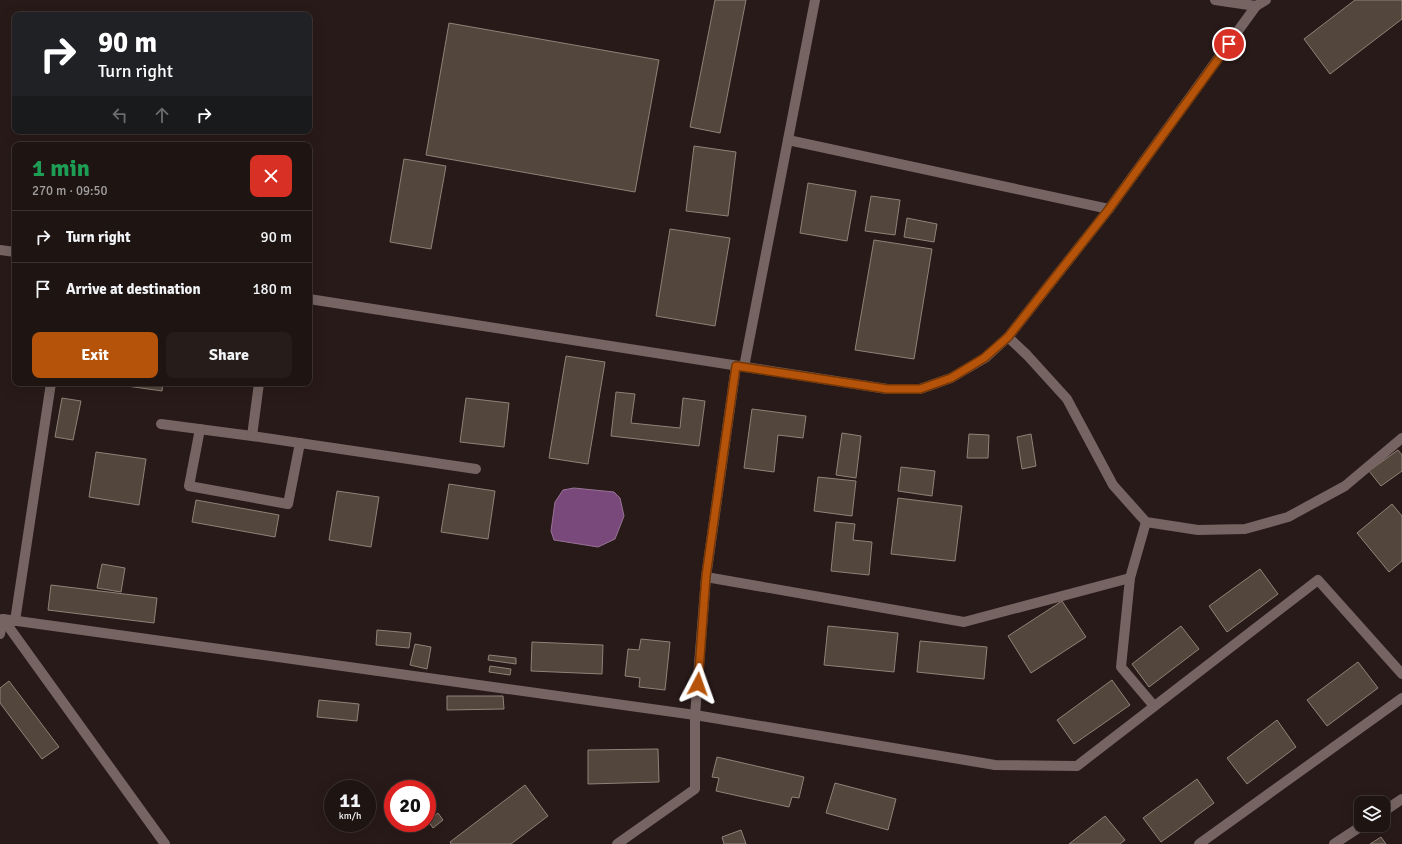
<!DOCTYPE html>
<meta charset="utf-8">
<style>
:root{--surface:#1e1412;--page:#261d1b;--text:#f1f3f6;--muted:#a19e9f;--line:#3c3332;--accent:#b45309}
body{margin:0;font-family:Signika,sans-serif;background:var(--page);color:var(--text);height:100vh;display:flex;flex-direction:column;font-size:15px;white-space:nowrap}
*{box-sizing:border-box;margin:0}
p{font-size:13px;color:var(--muted)}
.icon{flex:none;width:22px;height:22px;fill:none;stroke:currentColor;stroke-width:2;stroke-linecap:round;stroke-linejoin:round}
.map{position:relative;flex:1;overflow:hidden}
.details{position:absolute;left:12px;top:142px;width:300px;height:244px;display:flex;flex-direction:column;background:var(--surface);border-radius:8px;box-shadow:0 4px 16px #0002,0 0 0 1px var(--line)}
.details>*{flex:none}
.hud{position:absolute;left:12px;top:12px;width:300px;height:122px;border-radius:8px;box-shadow:0 4px 16px #0002,0 0 0 1px var(--line);background:#202124;color:#fff;overflow:hidden}
.buttons{position:absolute;left:1354px;top:796px;display:grid;gap:8px}
.buttons a{display:grid;place-items:center;width:36px;height:36px;border-radius:8px;background:var(--surface);box-shadow:0 4px 16px #0002,0 0 0 1px var(--line);font-size:20px}
.speed{position:absolute;left:324px;top:780px;display:flex;gap:8px;font-size:20px;font-weight:700;text-align:center}
.speed>*{display:grid;place-content:center;width:52px;height:52px;border-radius:50%;background:var(--surface);box-shadow:0 4px 16px #0002,0 0 0 1px var(--line);line-height:1}
.speed small{font-size:10px;font-weight:400}
.speed .limit{border:6px solid #d22;background:#fff;color:#111}
.pin{position:absolute;display:grid;place-items:center;width:34px;height:34px;color:#fff;margin:-17px;border:2px solid #fff;border-radius:50%;box-shadow:0 1px 4px #0007}
.me{position:absolute;width:44px;margin:-22px;rotate:4deg;stroke-linejoin:round;filter:drop-shadow(0 0 3px #0008)}
.turn{display:flex;align-items:center;gap:14px;height:84px;padding:0 20px;font-size:18px}
.turn .icon{width:52px;height:52px;stroke-width:2.5}
.turn b{display:block;font-size:28px;line-height:34px}
.lanes{display:flex;align-items:center;height:38px;padding:0 20px;background:#0003;justify-content:center;gap:20px;direction:ltr}
.lanes .off{opacity:.35}
.round{display:grid;place-items:center;flex:none;width:42px;height:42px;border-radius:8px;background:var(--page)}
.head{display:flex;align-items:center;justify-content:space-between;height:68px;padding:0 20px}
h1{font-size:24px;font-weight:700;line-height:30px;color:#1e9e55}
.button{display:flex;gap:8px;margin-top:auto;padding:8px 20px}
.button a{flex:1;height:46px;border-radius:8px;background:var(--accent);color:#fff;font-size:16px;font-weight:700;line-height:46px;text-align:center}
.button a+a{background:var(--page);color:var(--text)}
ul{padding:0;list-style:none}
li{display:flex;align-items:center;gap:12px;height:52px;padding:0 20px;border-top:1px solid var(--line)}
li div{flex:1}
li b{display:block;font-size:15px}
li em{font-style:normal}
.map>svg:first-child{display:block}
</style>
<div class="map">
<svg width="1402" height="844" viewBox="0 0 1402 844">
<rect width="100%" height="100%" fill="#281a18"/>
<!-- water -->
<path fill="#7a497b" stroke="#987396" d="M 574,488 L 614,492 L 620,498 L 624,516 L 615,539 L 598,547 L 554,540 L 551,531 L 555,502 L 563,490 Z"/>
<!-- building -->
<g fill="#52463d" stroke="#908278">
<path d="M 715,0 L 746,0 L 720,133 L 690,127 Z"/>
<path d="M 1355,0 L 1402,0 L 1402,19 L 1330,74 L 1304,39 Z"/>
<path d="M 449,23 L 659,60 L 635,192 L 426,155 Z"/>
<path d="M 694,146 L 736,152 L 728,216 L 686,211 Z"/>
<path d="M 404,159 L 446,166 L 431,249 L 390,242 Z"/>
<path d="M 808,183 L 856,191 L 847,241 L 800,233 Z"/>
<path d="M 871,196 L 900,200 L 895,235 L 865,231 Z"/>
<path d="M 907,218 L 937,224 L 934,242 L 904,237 Z"/>
<path d="M 670,229 L 730,238 L 715,326 L 656,316 Z"/>
<path d="M 874,240 L 932,249 L 914,359 L 855,350 Z"/>
<path d="M 566,356 L 605,362 L 588,464 L 549,458 Z"/>
<path d="M 113,383 L 163,383 L 162,391 L 113,384 Z"/>
<path d="M 616,392 L 635,394 L 631,423 L 680,428 L 683,398 L 705,401 L 699,446 L 611,436 Z"/>
<path d="M 62,398 L 81,401 L 73,440 L 55,437 Z"/>
<path d="M 466,398 L 509,403 L 504,447 L 460,442 Z"/>
<path d="M 752,409 L 806,416 L 803,438 L 778,435 L 774,472 L 744,468 Z"/>
<path d="M 842,433 L 861,436 L 856,478 L 836,475 Z"/>
<path d="M 969,434 L 989,435 L 988,458 L 967,458 Z"/>
<path d="M 1031,434 L 1036,466 L 1022,469 L 1017,437 Z"/>
<path d="M 1398,450 L 1402,455 L 1402,471 L 1381,486 L 1369,471 Z"/>
<path d="M 96,452 L 146,459 L 139,505 L 89,497 Z"/>
<path d="M 901,467 L 935,471 L 932,496 L 898,491 Z"/>
<path d="M 818,477 L 856,481 L 852,516 L 814,511 Z"/>
<path d="M 449,484 L 495,491 L 488,539 L 441,532 Z"/>
<path d="M 337,491 L 379,497 L 371,547 L 329,540 Z"/>
<path d="M 898,498 L 962,506 L 955,561 L 891,554 Z"/>
<path d="M 196,500 L 279,515 L 275,537 L 192,522 Z"/>
<path d="M 1392,504 L 1402,516 L 1402,561 L 1389,572 L 1357,533 Z"/>
<path d="M 836,522 L 855,524 L 853,540 L 872,542 L 869,575 L 831,571 Z"/>
<path d="M 102,564 L 125,568 L 121,592 L 97,588 Z"/>
<path d="M 1260,569 L 1278,594 L 1227,632 L 1209,606 Z"/>
<path d="M 51,585 L 157,598 L 154,623 L 48,610 Z"/>
<path d="M 1062,601 L 1086,637 L 1031,673 L 1008,636 Z"/>
<path d="M 828,626 L 898,633 L 894,672 L 824,665 Z"/>
<path d="M 1181,626 L 1199,649 L 1149,687 L 1132,664 Z"/>
<path d="M 377,630 L 411,633 L 409,648 L 376,645 Z"/>
<path d="M 641,639 L 670,642 L 665,690 L 639,687 L 640,678 L 625,676 L 628,649 L 639,650 Z"/>
<path d="M 920,641 L 987,647 L 984,679 L 917,672 Z"/>
<path d="M 532,642 L 603,645 L 602,674 L 531,671 Z"/>
<path d="M 415,644 L 431,647 L 427,669 L 410,665 Z"/>
<path d="M 489,655 L 516,658 L 516,664 L 488,660 Z"/>
<path d="M 1358,662 L 1378,688 L 1327,726 L 1307,700 Z"/>
<path d="M 490,666 L 511,669 L 510,675 L 489,672 Z"/>
<path d="M 1112,680 L 1130,705 L 1074,744 L 1057,720 Z"/>
<path d="M 9,681 L 59,747 L 42,759 L 0,703 L 0,688 Z"/>
<path d="M 447,696 L 503,696 L 504,709 L 447,710 Z"/>
<path d="M 319,700 L 359,704 L 357,721 L 317,717 Z"/>
<path d="M 1277,720 L 1296,747 L 1247,784 L 1227,758 Z"/>
<path d="M 658,749 L 659,782 L 588,784 L 588,750 Z"/>
<path d="M 717,757 L 804,777 L 799,798 L 792,797 L 789,807 L 716,791 L 719,778 L 712,777 Z"/>
<path d="M 1197,779 L 1214,803 L 1161,842 L 1143,818 Z"/>
<path d="M 835,783 L 896,799 L 888,830 L 826,813 Z"/>
<path d="M 525,785 L 548,816 L 511,844 L 451,844 L 450,842 Z"/>
<path d="M 438,813 L 443,820 L 433,828 L 428,821 Z"/>
<path d="M 1105,816 L 1125,840 L 1120,844 L 1069,844 Z"/>
<path d="M 741,830 L 746,844 L 724,844 L 722,837 Z"/>
<path d="M 1381,837 L 1386,844 L 1370,844 Z"/>
</g>
<g fill="none" stroke-linecap="round" stroke-linejoin="round">
<!-- service -->
<g stroke="#756462" stroke-width="10">
<path d="M 1215,0 L 1256,6"/>
<path d="M 788,140 L 1109,209"/>
<path d="M 0,250 L 15,252"/>
<path d="M 309,299 L 887,389 L 920,389 L 951,378 L 985,358 L 1008,337 L 1109,209 L 1256,6 L 1266,0"/>
<path d="M 1008,337 L 1027,355 L 1067,399 L 1113,485 L 1146,522 L 1198,530 L 1245,529 L 1288,517 L 1345,486 L 1402,438"/>
<path d="M 744,367 L 815,0"/>
<path d="M 161,424 L 252,436 L 476,469"/>
<path d="M 200,429 L 189,486 L 288,504 L 300,443"/>
<path d="M 252,436 L 259,383"/>
<path d="M 706,577 L 964,622 L 1130,578 L 1146,522"/>
<path d="M 1130,578 L 1121,667 L 1154,706"/>
<path d="M 3,619 L 695,715 L 995,765 L 1077,766 L 1318,580 L 1402,674"/>
<path d="M 3,619 L 165,844"/>
<path d="M 15,621 L 51,383"/>
<path d="M 0,634 L 3,619"/>
<path d="M 617,844 L 695,789 L 695,715 L 706,577 L 736,366"/>
<path d="M 1199,844 L 1402,698"/>
</g>
<!-- minor -->
<g stroke="#756462" stroke-width="10">
<path d="M 1383,812 L 1402,799"/>
<path d="M 1334,844 L 1363,825"/>
</g>
</g>
<g fill="none" stroke-linecap="round" stroke-linejoin="round">
<defs>
<path id="route" d="M 698,684 L 706,576 L 736,366 L 887,389 L 920,389 L 951,378 L 984,358 L 1008,337 L 1109,209 L 1229,44"/>
</defs>
<!-- route casing -->
<use href="#route" stroke="#753606" stroke-width="10"/>
<!-- route -->
<use href="#route" stroke="#b45309" stroke-width="7"/>
</g>
</svg>
<div class="buttons">
<a><svg class="icon" aria-label="layers" viewBox="0 0 24 24"><path d="M12 4l9 5-9 5-9-5zM3 14l9 5 9-5"/></svg></a>
</div>
<div class="speed"><div>11<small>km/h</small></div><div class="limit">20</div></div>
<div class="pin" style="left:1229px;top:44px;background:#d93025"><svg class="icon" aria-label="arrive" viewBox="0 0 24 24"><path d="M6 21V4h12l-3 4 3 4H6"/></svg></div>
<svg class="me" style="left:698px;top:684px" viewBox="-20 -20 40 40"><path d="M0-17L14 15 0 8-14 15z" fill="#b45309" stroke="#fff" stroke-width="4"/></svg>
<div class="hud">
<div class="turn"><svg class="icon" aria-label="right" viewBox="0 0 24 24"><path d="M7 20v-9h11M14 6l5 5-5 5"/></svg><div><b>90 m</b>Turn right</div></div>
<div class="lanes"><svg class="icon off" aria-label="left" viewBox="0 0 24 24"><path d="M17 20v-9H6M10 6l-5 5 5 5"/></svg><svg class="icon off" aria-label="ahead" viewBox="0 0 24 24"><path d="M12 20V5M6 11l6-6 6 6"/></svg><svg class="icon" aria-label="right" viewBox="0 0 24 24"><path d="M7 20v-9h11M14 6l5 5-5 5"/></svg></div>
</div>
<section class="details">
<div class="head"><div><h1>1 min</h1><p>270 m · 09:50</p></div><a class="round" style="background:#d93025;color:#fff"><svg class="icon" aria-label="close" viewBox="0 0 24 24"><path d="M6 6l12 12M18 6L6 18"/></svg></a></div>
<ul>
<li><svg class="icon" aria-label="right" viewBox="0 0 24 24"><path d="M7 20v-9h11M14 6l5 5-5 5"/></svg><div><b>Turn right</b></div><em>90 m</em></li>
<li><svg class="icon" aria-label="arrive" viewBox="0 0 24 24"><path d="M6 21V4h12l-3 4 3 4H6"/></svg><div><b>Arrive at destination</b></div><em>180 m</em></li>
</ul>
<div class="button"><a>Exit</a><a>Share</a></div>
</section>
</div>
